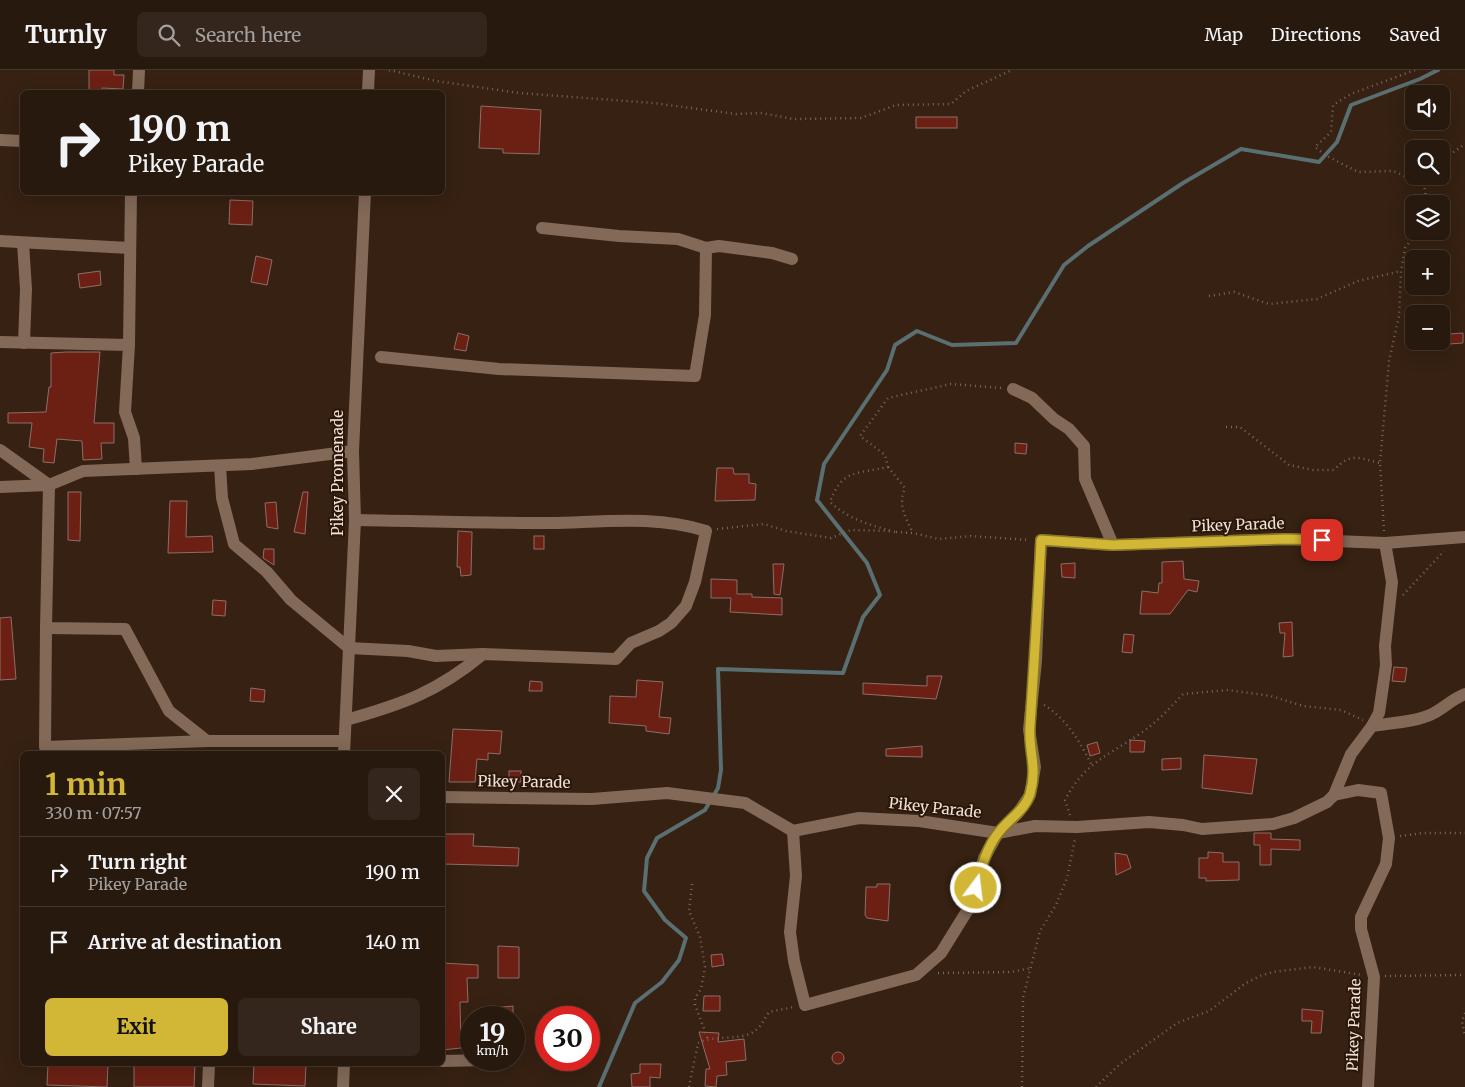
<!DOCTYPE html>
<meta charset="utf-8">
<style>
:root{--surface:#28190e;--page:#34261c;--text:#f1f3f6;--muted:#a5a09e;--line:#44382e;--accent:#d2b736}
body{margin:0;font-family:Merriweather,serif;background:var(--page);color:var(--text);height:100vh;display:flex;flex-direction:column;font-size:19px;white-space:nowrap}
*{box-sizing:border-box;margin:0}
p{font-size:16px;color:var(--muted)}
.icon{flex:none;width:28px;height:28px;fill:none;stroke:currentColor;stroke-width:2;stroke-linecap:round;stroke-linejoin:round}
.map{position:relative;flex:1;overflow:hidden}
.side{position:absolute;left:20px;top:681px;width:425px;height:315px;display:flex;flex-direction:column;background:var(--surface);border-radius:8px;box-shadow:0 5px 20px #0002,0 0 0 1px var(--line)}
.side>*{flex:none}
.guide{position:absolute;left:20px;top:20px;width:425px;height:105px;border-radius:8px;box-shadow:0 5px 20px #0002,0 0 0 1px var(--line);background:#28190e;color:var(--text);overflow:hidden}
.controls{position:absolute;left:1405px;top:15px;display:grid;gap:10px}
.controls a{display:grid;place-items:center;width:45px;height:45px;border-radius:8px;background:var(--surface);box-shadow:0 5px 20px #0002,0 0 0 1px var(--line);font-size:25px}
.speed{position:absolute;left:460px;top:936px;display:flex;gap:10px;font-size:25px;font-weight:700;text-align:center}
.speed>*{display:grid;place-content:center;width:65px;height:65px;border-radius:50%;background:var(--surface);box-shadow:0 5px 20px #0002,0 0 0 1px var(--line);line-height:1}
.speed small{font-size:12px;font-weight:400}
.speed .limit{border:8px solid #d22;background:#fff;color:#111}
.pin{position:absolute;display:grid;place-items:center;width:42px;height:42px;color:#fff;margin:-21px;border-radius:10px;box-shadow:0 2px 8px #0006}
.me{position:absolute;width:55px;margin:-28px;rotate:15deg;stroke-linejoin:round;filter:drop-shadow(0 0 4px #0008)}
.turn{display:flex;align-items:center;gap:18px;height:105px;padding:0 25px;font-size:22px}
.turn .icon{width:65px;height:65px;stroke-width:2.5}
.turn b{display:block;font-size:35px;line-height:42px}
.round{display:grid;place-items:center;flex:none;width:52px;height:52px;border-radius:8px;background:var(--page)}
.head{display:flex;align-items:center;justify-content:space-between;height:85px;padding:0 25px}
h1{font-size:30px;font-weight:700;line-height:38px;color:var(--accent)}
.button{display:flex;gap:10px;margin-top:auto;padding:10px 25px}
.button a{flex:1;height:58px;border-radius:8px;background:var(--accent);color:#111;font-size:20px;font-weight:700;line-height:58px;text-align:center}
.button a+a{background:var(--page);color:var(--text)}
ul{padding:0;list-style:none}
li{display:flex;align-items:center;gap:15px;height:70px;padding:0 25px;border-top:1px solid var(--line)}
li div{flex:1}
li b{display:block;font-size:19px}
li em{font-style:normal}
header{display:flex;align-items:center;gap:30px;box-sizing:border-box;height:70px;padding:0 25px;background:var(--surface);border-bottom:1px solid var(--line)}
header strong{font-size:24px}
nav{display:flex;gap:28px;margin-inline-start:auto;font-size:18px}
.search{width:350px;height:45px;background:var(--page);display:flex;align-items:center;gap:12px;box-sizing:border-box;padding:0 18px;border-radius:8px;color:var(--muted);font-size:19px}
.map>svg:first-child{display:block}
</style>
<header>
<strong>Turnly</strong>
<div class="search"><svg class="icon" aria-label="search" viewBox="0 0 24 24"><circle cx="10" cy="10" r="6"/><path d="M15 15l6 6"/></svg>Search here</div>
<nav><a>Map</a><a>Directions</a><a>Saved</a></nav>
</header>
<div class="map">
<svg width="1465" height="1017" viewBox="0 0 1465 1017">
<rect width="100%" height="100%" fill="#362112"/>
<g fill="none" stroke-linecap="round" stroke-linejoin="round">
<!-- stream -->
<path stroke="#596f71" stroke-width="4" d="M 599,1017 L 635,933 L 662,912 L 679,890 L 686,868 L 665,850 L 644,821 L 647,788 L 657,768 L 705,740 L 718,718 L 721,700 L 718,599 L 843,603 L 863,547 L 880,525 L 867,493 L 817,430 L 824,394 L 887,300 L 895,275 L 917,261 L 952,275 L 1016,273 L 1064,195 L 1088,176 L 1183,113 L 1241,79 L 1319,92 L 1337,72 L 1351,35 L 1420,9 L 1438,0"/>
</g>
<!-- building -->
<g fill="#6c2014" stroke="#8d6e68">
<path d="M 89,0 L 114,0 L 114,5 L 124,5 L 123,19 L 102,18 L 102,22 L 89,22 Z"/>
<path d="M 481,36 L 541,40 L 539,84 L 503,83 L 503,79 L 479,78 Z"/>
<rect x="916" y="47" width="41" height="11"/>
<path d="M 230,130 L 253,131 L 252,155 L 229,154 Z"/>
<path d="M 256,186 L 272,190 L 267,215 L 251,212 Z"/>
<path d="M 100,201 L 101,215 L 80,218 L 78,204 Z"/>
<path d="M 458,263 L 469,266 L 466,281 L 454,279 Z"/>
<path d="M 1463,263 L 1463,273 L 1449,274 L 1449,264 Z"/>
<path d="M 66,282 L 100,282 L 94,353 L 114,353 L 114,373 L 101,373 L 102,389 L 83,390 L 82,371 L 57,369 L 54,393 L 43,392 L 44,379 L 29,377 L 32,353 L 8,353 L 8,343 L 46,342 L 49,317 L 51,317 L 51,283 Z"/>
<path d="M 1015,373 L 1027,374 L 1026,384 L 1015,383 Z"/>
<path d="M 717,398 L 733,398 L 734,404 L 749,404 L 749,413 L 756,414 L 755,430 L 715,431 Z"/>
<path d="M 68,422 L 81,422 L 80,471 L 68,470 Z"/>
<path d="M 303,422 L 308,422 L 305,464 L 294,462 Z"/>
<path d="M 170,431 L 187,431 L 186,467 L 212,466 L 213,482 L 168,483 Z"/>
<path d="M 276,432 L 278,459 L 267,457 L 265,433 Z"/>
<path d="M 458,461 L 472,462 L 471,505 L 461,506 L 460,497 L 457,497 Z"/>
<rect x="534" y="466" width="10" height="13"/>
<path d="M 264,479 L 274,479 L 274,495 L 263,488 Z"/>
<path d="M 1183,491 L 1184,509 L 1199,511 L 1197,522 L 1188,520 L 1170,544 L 1140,544 L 1142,521 L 1158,523 L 1159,513 L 1162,513 L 1162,492 Z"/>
<path d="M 1075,493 L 1075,508 L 1062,507 L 1061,494 Z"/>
<path d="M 773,494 L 784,494 L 780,525 L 774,524 Z"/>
<path d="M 711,509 L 737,510 L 737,524 L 752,524 L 752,527 L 782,528 L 782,545 L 730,542 L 731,528 L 711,528 Z"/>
<path d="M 213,530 L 226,531 L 225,546 L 212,545 Z"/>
<path d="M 11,547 L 16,609 L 0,610 L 0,548 Z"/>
<path d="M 1292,552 L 1293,586 L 1283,587 L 1285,563 L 1280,563 L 1279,553 Z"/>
<path d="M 1124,564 L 1134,565 L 1132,583 L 1122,582 Z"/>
<path d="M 1394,597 L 1407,598 L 1405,612 L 1392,611 Z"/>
<path d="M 927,606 L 942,606 L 936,629 L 863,624 L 863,613 L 927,616 Z"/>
<path d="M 637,610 L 663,612 L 659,647 L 671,648 L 669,664 L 646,661 L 646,656 L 609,653 L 610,626 L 636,627 Z"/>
<path d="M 530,611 L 542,612 L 542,621 L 529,621 Z"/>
<path d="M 251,618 L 265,620 L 264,632 L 250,631 Z"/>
<path d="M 453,659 L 502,661 L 500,684 L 488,683 L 488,690 L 477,689 L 475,712 L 449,712 Z"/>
<path d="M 1130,670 L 1145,671 L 1144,682 L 1130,682 Z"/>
<path d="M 1097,672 L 1100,683 L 1090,686 L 1087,675 Z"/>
<path d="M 922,676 L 922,687 L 886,686 L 886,679 Z"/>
<path d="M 1204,685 L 1257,689 L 1252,724 L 1202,718 Z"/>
<path d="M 1181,688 L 1181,699 L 1162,700 L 1162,689 Z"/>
<rect x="509" y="701" width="12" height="11"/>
<path d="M 1254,763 L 1271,763 L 1271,769 L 1300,770 L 1300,780 L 1271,779 L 1271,795 L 1260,795 L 1260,775 L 1254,775 Z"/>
<path d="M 442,764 L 474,764 L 473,776 L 519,778 L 518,796 L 442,794 Z"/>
<path d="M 1208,782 L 1223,783 L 1223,792 L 1239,792 L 1239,810 L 1206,811 L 1206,808 L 1199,808 L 1199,788 L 1208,788 Z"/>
<path d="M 1115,783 L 1127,785 L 1131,798 L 1116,805 Z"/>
<path d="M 877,814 L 890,814 L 888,851 L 867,848 L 865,845 L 866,817 L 877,817 Z"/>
<path d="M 498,876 L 519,877 L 519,908 L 498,908 Z"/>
<path d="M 722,884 L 724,895 L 712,897 L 711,885 Z"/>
<path d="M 442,893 L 478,895 L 478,908 L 467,908 L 468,932 L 460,932 L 461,978 L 442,980 Z"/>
<path d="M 704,926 L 720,926 L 720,941 L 703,941 Z"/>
<path d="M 513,936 L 513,948 L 476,948 L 476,940 Z"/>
<path d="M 1302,939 L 1323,941 L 1321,963 L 1311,963 L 1312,951 L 1302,951 Z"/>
<path d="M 699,962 L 719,963 L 718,972 L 744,969 L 746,990 L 726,992 L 727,1005 L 717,1006 L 716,1017 L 705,1016 L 706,999 L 710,999 Z"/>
<circle cx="838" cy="988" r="6"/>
<path d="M 48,994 L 108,994 L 107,1017 L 47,1015 Z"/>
<path d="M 134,994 L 195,994 L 194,1017 L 134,1017 Z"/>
<path d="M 254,994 L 306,994 L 305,1016 L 253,1014 Z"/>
<path d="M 640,994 L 661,994 L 660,1008 L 650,1007 L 650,1017 L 632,1017 L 631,1004 L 640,1003 Z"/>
</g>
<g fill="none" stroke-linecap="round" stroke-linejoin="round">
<!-- path -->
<g stroke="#7a685b" stroke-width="2.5" stroke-dasharray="1 4" stroke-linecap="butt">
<path d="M 389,0 L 436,11 L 519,23 L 653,33 L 736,44 L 762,43 L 793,49 L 861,48 L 896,35 L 951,34 L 966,21 L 1012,0"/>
<path d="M 1415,0 L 1351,24 L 1333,35 L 1331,62 L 1315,77 L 1325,85 L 1358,102 L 1393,101 L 1424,114"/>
<path d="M 1441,91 L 1465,74"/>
<path d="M 1427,134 L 1424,114 L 1429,106"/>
<path d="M 1209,226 L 1234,222 L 1269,234 L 1317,229 L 1358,211 L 1401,201"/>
<path d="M 1226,357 L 1240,357 L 1289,395 L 1313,400 L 1334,400 C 1351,382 1358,388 1380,393"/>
<path d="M 888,397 L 905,418 C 898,435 905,447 913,463"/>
<path d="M 717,459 L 764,454 L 786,461 L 831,468 L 851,460 L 890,461"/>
<path d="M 1384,461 L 1380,393 L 1389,291 L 1399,246 L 1401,201 L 1405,178 L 1418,161"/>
<path d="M 895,462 C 871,455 849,450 830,432 C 842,399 857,404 888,397 L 885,385 L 860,366 L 888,328 L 951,314 L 1002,318"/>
<path d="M 896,462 L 913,463 L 939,469 L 971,466 L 1029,470"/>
<path d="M 1403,525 L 1444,481"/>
<path d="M 1044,635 C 1065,647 1081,673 1091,694"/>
<path d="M 1070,745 L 1065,730 C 1085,692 1108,686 1141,663 C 1157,652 1170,638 1183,624 L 1228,620 L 1271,626 L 1303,636 L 1341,640 L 1363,650"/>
<path d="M 1400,766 L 1423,763 L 1465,763"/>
<path d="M 692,814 L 689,841 L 700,867 L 705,897 L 701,919 L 695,928 L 695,935 L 708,969"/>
<path d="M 938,903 L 1011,902 L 1031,898"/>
<path d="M 1385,906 L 1465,905"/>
<path d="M 1465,943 L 1462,951 L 1465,967"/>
<path d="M 689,1017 L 698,973 C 714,964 745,972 757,959 C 762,955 765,948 769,942 L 794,937"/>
<path d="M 1022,1017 L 1023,928 L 1040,861 L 1056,835 L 1067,808 L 1075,769"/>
<path d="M 1096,1017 L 1120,994 L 1177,953 L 1209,941 L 1246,913 L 1260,906 L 1273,902 L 1313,897 L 1362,905"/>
</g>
<!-- minor -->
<g stroke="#826958" stroke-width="12">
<path d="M 138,22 L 139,0"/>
<path d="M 368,22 L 369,0"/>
<path d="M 0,70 L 22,71"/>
<path d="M 131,122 L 129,275 L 125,342 L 134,368 L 136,399"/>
<path d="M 542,158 L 619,166 L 678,169 L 706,178 L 719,176 L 772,183 L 792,189"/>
<path d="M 0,171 L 129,178"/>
<path d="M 23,173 L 26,219 L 24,273"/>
<path d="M 0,272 L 129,275"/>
<path d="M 381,287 L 499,299 L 695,306 L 705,245 L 706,178"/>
<path d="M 1013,319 L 1032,328 L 1054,349 L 1069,359 L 1084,376 L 1085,409 L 1113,475"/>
<path d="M 0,380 L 49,415 L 46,558 L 125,559 L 169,641 L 207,671"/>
<path d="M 220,396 L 222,428 L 234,474 L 267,502 L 291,530 L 349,578 L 408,581 L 436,586 L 483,584"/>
<path d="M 0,417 L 49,415 L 83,401 L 252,394 L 353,381"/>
<path d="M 46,558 L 45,677 L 207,671 L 344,671"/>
<path d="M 346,650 C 403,634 437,622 483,584 L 616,589 L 631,573 L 659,561 L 671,553 L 686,536 L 695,512 L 706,461 C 657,445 602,452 551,453 C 486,453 420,451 355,450"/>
<path d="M 1372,656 L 1379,643 L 1386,595 L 1385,576 L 1392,512 L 1385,473"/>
<path d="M 344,684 L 355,450 L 353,381 L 365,122"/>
<path d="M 1334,725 L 1358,720 L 1381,723 L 1389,768 L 1386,794 L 1361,847 L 1361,859 L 1374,907 L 1368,1017"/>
<path d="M 442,727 L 592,729 L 667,723 L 745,733 L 793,761 L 859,748 L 919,751 L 998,763 L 1035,756 L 1077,757 L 1149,752 L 1183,755 L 1202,759 L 1273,754 L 1294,748 L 1327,732 L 1334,725 L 1351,684 L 1372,656 C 1389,653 1417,652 1432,644 C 1444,638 1452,629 1465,624"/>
<path d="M 793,761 L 796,806 L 790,862 L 794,891 L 805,935 L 916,905 L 941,883 L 972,833 L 984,788 L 998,763 L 1018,743 L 1030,725 L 1035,697 L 1029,659 L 1036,591 L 1041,470 L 1113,475 L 1286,469 L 1385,473 L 1465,467"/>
<path d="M 442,991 L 488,990"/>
<path d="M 208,1017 L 209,994"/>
<path d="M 343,1017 L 344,994"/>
</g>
</g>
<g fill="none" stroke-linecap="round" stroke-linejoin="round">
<defs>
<path id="route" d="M 976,818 C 981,799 986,778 999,762 C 1009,749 1025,740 1030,724 C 1038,696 1028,681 1030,656 C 1034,594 1038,533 1041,470 L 1113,475 L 1286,469 L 1322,470"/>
</defs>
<!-- route casing -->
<use href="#route" stroke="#887723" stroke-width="12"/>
<!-- route -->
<use href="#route" stroke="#d2b736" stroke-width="9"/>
</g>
<g text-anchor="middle" stroke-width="4" stroke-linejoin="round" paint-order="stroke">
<!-- street labels -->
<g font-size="15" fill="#f1e2d9" stroke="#2b1709">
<text transform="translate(338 403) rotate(-90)" y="5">Pikey Promenade</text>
<text transform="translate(1238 455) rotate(-2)" y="5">Pikey Parade</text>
<text transform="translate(524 712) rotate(1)" y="5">Pikey Parade</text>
<text transform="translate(935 738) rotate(6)" y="5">Pikey Parade</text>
<text transform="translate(1354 955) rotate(-88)" y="5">Pikey Parade</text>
</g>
</g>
</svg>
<div class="controls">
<a><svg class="icon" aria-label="sound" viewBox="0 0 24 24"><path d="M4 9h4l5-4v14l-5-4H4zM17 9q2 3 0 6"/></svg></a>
<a><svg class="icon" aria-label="search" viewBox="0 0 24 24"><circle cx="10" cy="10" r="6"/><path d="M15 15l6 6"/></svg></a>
<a><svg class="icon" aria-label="layers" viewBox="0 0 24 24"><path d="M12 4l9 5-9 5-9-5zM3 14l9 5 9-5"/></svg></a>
<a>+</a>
<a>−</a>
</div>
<div class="speed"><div>19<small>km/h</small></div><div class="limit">30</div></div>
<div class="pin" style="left:1322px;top:470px;background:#d93025"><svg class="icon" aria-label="arrive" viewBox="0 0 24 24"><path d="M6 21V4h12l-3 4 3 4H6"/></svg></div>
<svg class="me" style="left:976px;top:818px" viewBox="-20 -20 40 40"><circle r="17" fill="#d2b736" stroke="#fff" stroke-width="3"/><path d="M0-11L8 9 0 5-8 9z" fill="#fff"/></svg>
<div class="guide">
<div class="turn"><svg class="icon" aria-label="right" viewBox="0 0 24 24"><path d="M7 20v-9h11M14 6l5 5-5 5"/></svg><div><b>190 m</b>Pikey Parade</div></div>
</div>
<section class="side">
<div class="head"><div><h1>1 min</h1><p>330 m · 07:57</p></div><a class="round"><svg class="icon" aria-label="close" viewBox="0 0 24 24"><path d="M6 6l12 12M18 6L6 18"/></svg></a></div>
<ul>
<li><svg class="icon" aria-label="right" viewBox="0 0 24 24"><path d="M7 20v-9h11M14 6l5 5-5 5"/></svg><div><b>Turn right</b><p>Pikey Parade</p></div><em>190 m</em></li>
<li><svg class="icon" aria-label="arrive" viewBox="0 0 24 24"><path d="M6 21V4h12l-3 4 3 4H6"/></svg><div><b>Arrive at destination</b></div><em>140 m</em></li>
</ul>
<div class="button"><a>Exit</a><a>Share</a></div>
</section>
</div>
